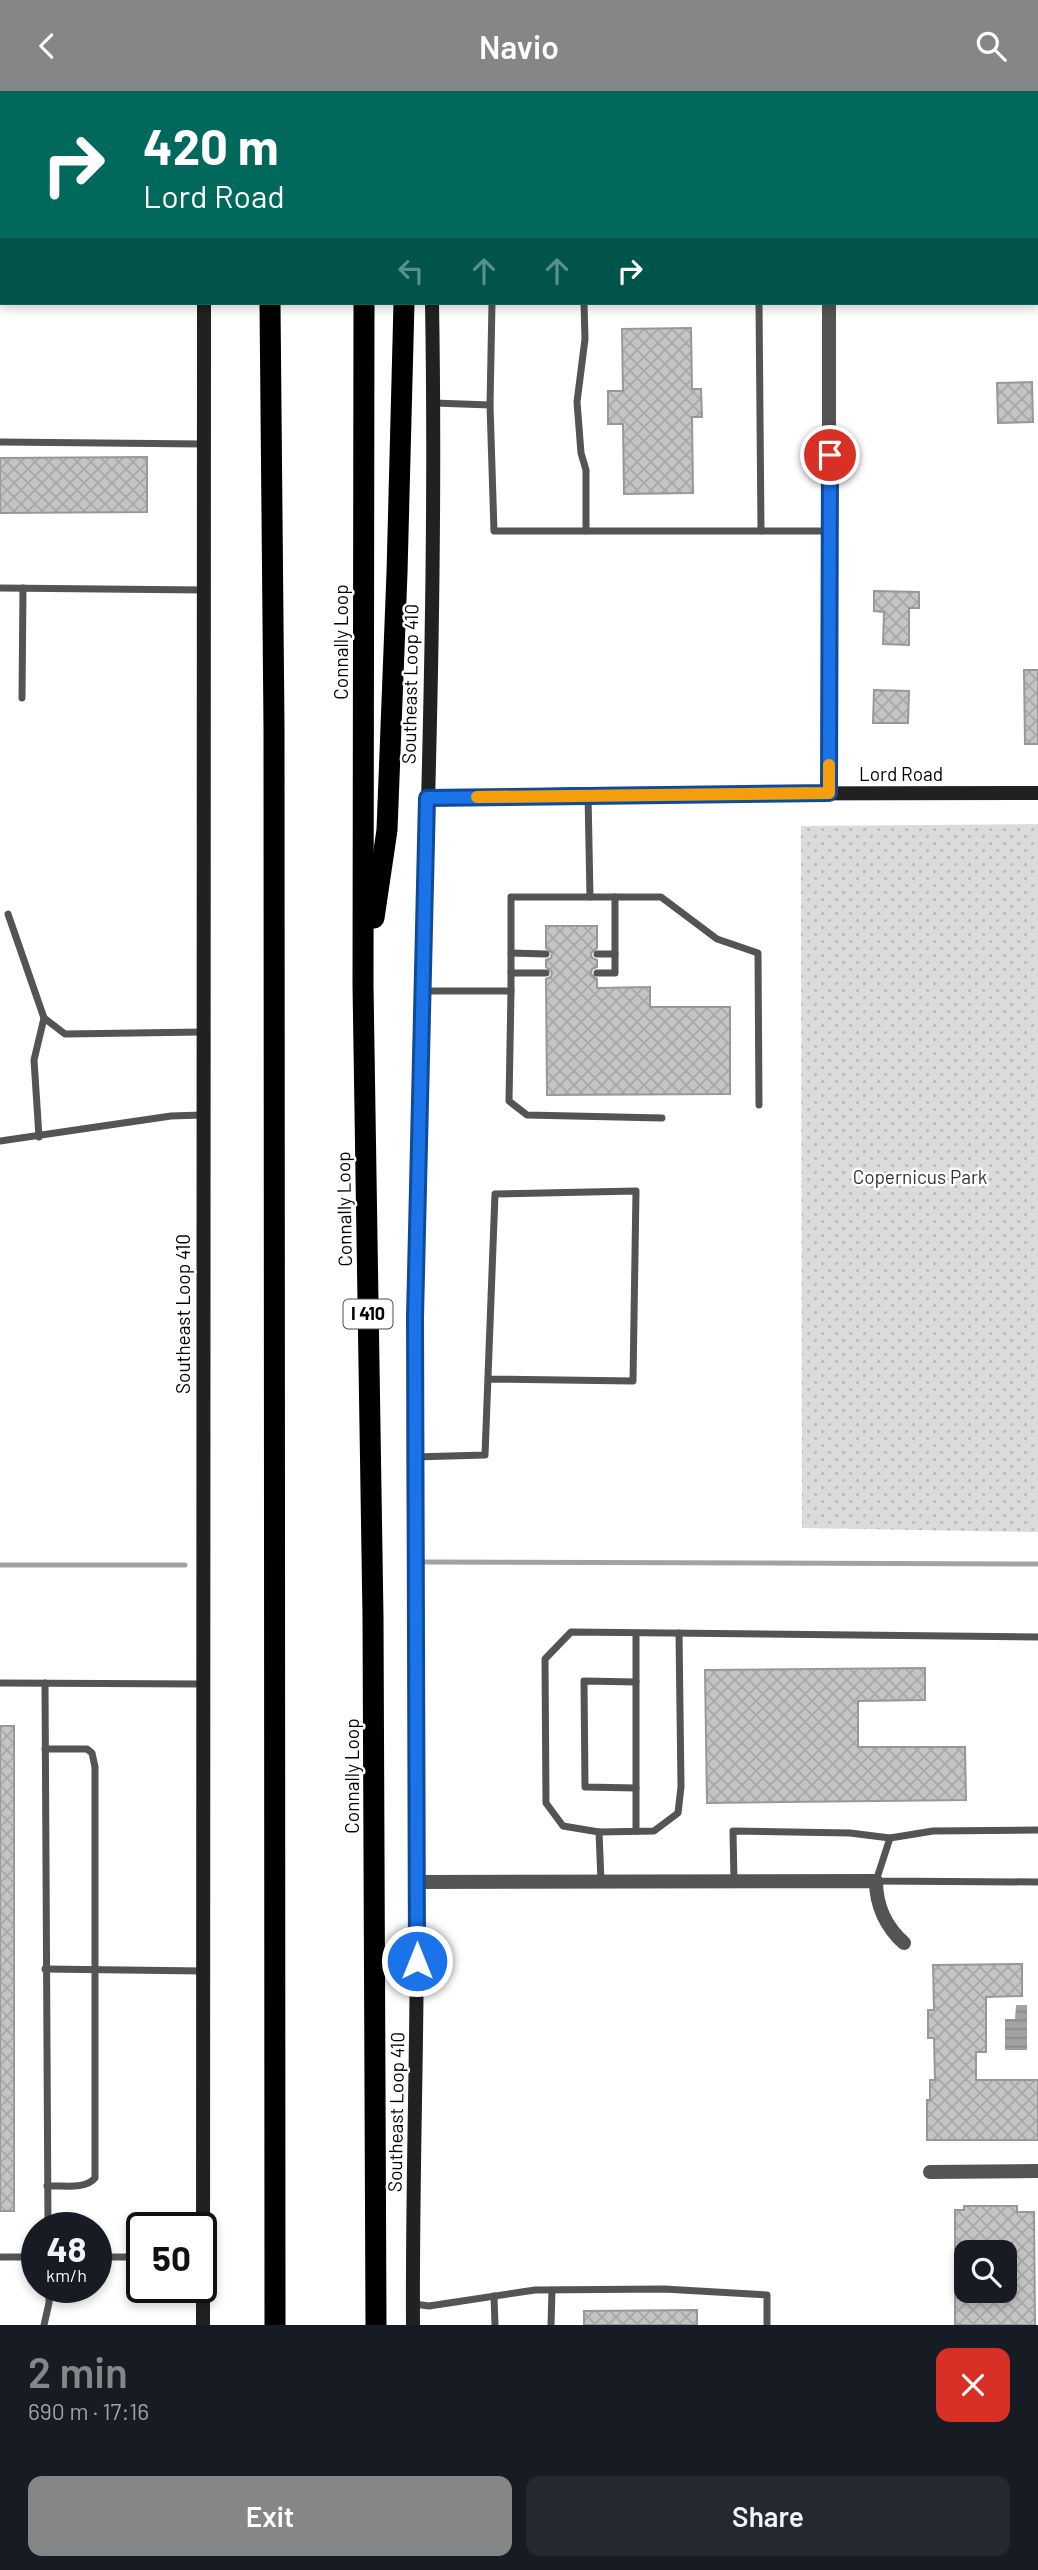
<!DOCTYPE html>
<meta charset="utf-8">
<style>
:root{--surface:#171b24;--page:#242831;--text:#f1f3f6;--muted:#9ea1a6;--accent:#858687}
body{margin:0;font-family:Barlow,sans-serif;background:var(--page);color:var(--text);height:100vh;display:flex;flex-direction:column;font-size:26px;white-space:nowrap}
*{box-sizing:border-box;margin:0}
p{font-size:23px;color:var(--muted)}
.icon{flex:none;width:38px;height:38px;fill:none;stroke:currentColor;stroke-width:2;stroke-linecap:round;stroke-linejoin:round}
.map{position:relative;height:2234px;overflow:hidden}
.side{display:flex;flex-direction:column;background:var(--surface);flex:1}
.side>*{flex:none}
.top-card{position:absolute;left:0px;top:0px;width:1040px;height:214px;box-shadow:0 4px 10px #0003;background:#00695c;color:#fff;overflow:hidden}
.tools{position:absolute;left:954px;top:2149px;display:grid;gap:14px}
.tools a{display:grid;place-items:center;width:63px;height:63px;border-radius:14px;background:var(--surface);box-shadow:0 4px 10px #0003;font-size:35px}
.speed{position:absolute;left:21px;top:2121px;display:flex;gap:14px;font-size:35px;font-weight:700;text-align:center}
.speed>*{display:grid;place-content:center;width:91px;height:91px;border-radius:50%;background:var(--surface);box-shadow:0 4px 10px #0003;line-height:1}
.speed small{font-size:18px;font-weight:400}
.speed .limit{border:4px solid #111;border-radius:10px;background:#fff;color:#111}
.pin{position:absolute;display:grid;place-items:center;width:60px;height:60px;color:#fff;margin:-30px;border:4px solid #fff;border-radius:50%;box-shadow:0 2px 7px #0007}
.me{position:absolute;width:77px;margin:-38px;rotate:0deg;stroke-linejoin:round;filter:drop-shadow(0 0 5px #0008)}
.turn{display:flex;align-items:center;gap:24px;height:147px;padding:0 28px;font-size:32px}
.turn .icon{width:91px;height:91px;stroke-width:2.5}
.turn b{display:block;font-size:49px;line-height:60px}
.lanes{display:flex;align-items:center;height:66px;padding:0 28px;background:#0003;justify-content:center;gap:35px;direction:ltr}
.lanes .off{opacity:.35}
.round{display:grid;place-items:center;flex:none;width:74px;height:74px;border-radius:14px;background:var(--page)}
.head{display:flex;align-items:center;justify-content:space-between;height:119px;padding:0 28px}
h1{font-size:42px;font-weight:600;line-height:52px;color:var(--accent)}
.action{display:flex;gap:14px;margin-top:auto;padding:14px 28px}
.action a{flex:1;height:80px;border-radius:14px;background:var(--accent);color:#fff;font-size:28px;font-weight:600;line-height:80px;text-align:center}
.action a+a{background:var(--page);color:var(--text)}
header{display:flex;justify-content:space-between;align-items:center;height:91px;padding:0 28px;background:var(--accent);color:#fff;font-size:32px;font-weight:600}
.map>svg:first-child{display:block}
</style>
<header><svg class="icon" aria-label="back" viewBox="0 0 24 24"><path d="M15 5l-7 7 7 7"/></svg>Navio<svg class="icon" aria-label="search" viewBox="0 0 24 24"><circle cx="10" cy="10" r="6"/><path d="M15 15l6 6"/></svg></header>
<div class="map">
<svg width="1038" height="2234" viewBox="0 0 1038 2234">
<defs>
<pattern id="park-dots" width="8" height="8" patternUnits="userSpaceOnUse" patternTransform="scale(1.75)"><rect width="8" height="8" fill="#dbdbdb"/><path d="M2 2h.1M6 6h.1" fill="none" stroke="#bababa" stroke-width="1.8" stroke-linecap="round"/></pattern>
<pattern id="water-rules" width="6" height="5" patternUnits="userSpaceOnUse" patternTransform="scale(1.75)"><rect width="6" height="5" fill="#a2a2a2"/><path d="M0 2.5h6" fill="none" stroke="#8a8a8a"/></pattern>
<pattern id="building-cross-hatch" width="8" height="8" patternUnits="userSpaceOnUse" patternTransform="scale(1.75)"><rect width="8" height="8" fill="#c4c4c4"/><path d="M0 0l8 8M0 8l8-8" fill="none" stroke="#a7a7a7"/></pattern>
</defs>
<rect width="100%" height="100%" fill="#fff"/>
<!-- park -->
<path fill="url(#park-dots)" d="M 1038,733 L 1038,1441 L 802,1437 L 801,735 Z"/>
<!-- water -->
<path fill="url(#water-rules)" d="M 1016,1914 L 1027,1914 L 1027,1959 L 1005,1959 L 1005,1928 L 1015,1928 Z"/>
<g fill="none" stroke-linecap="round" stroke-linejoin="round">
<!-- stream -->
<g stroke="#a2a2a2" stroke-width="5">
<path d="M 424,1471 L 1038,1473"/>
<path d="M 0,1474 L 185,1474"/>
</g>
</g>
<!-- building -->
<g fill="url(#building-cross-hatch)" stroke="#989898" stroke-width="2">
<path d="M 691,237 L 692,298 L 701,298 L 702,326 L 692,326 L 693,402 L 624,403 L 623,333 L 608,333 L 608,300 L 623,300 L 622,238 Z"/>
<path d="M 1032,291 L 1033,331 L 998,332 L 997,292 Z"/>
<path d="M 147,366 L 147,421 L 0,422 L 0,367 Z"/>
<path d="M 874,500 L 919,501 L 919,517 L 909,517 L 909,554 L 883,553 L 884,521 L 874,520 Z"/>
<path d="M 1024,579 L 1038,579 L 1038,653 L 1025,653 Z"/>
<path d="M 874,599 L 909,600 L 908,632 L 873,632 Z"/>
<path d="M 546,835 L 597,835 L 597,857 L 591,862 L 592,867 L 597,869 L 597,876 L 592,878 L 591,883 L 597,888 L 597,897 L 650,896 L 650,916 L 730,916 L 730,1003 L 547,1004 L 546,888 L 551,886 L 552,881 L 546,876 L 546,869 L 551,867 L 552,862 L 546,857 Z"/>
<path d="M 925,1577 L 925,1609 L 858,1610 L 858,1656 L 965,1656 L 966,1709 L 707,1712 L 705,1579 Z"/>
<rect x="0" y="1635" width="14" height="485"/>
<path d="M 1022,1873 L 1022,1905 L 986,1906 L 986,1961 L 976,1961 L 976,1989 L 1038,1989 L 1038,2049 L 927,2049 L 927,2009 L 930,2009 L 930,1989 L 935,1989 L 934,1947 L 928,1947 L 928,1919 L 934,1919 L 933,1874 Z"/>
<path d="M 964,2115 L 1017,2115 L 1017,2121 L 1034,2121 L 1035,2234 L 955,2234 L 955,2202 L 1004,2200 L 1004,2161 L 965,2161 L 965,2158 L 955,2158 L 955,2119 L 964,2119 Z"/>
<path d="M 697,2219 L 697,2234 L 584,2234 L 584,2220 Z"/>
</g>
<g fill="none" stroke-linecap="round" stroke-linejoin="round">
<!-- lane -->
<g stroke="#545454" stroke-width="7">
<path d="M 0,183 L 2,183"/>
<path d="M 584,212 L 585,248 L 577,311 L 581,362 L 586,379 L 586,440"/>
<path d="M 759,212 L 761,440"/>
<path d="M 434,312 L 490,314 L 494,440 L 829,440"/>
<path d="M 490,314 L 492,212"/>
<path d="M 0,351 L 203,353"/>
<path d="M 0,497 L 203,499"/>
<path d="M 22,607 L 23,497"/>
<path d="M 590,806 L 661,806 L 717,848 L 758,862 L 759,1014"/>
<path d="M 8,823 L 44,927 L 65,943 L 202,941"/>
<path d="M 511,862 L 546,863"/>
<path d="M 597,863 L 615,863 L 615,806"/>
<path d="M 511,882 L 546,882"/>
<path d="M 597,882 L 615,882 L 615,863"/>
<path d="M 422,900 L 511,900 L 511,806 L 590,806 L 588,703"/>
<path d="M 511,900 L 509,1010 L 527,1024 L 662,1027"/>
<path d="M 39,1046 L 34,969 L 44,927"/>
<path d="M 0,1050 L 171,1025 L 202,1024"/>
<path d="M 414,1366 L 485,1364 L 495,1103 L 636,1100 L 633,1290 L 488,1288"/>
<path d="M 636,1591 L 584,1590 L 585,1696 L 636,1697"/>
<path d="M 0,1592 L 202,1593"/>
<path d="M 45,1592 L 48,2137"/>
<path d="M 45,1658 L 87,1658 L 92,1662 L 95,1676 L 95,2087 C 85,2099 62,2094 47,2095"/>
<path d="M 636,1740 L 636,1542"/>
<path d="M 599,1741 L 654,1740 L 678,1722 L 681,1696 L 679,1542"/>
<path d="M 890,1747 L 876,1790 L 1038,1791"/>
<path d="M 601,1790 L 599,1741 L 563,1735 L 546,1712 L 545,1568 L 571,1541 L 1038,1546"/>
<path d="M 734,1790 L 733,1740 L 850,1742 L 890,1747 L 933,1740 L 1038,1739"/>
<path d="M 45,1878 L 203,1880"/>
<path d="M 0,2166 L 37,2166"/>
<path d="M 96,2166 L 142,2166"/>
<path d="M 494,2205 L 495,2234"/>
<path d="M 414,2213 L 429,2215 L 535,2199 L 664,2198 L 767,2204 L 767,2234"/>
<path d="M 44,2234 L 49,2212 L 49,2196"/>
<path d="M 551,2234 L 552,2199"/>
</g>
<!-- street -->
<g stroke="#545454" stroke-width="14">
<path d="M 829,2 L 829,0"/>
<path d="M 829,702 L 829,212"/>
<path d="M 417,1791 L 876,1790 C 876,1814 886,1836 904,1852"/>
<path d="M 930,2081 L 1038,2080"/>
</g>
<!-- secondary -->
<g stroke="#212121" stroke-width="14">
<path d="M 429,0 L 429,2"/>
<path d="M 204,2 L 204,0"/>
<path d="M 427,707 L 588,703 L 1038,702"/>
<path d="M 203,2234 L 204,212"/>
<path d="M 413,2234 C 412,2085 418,1936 417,1787 C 417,1597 411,1407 415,1218 C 421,883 438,547 432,212"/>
</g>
<!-- highway -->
<g stroke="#000" stroke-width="21">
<path d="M 271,2 L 271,0"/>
<path d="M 364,2 L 364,0"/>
<path d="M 407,2 L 407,0"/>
<path d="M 270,212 L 274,636 L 275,2234"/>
<path d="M 364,212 L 363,894 L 373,1526 L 376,2234"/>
<path d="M 374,827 L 387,739 L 397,482 L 404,212"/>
</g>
</g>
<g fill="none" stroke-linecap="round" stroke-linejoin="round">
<defs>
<path id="route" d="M 417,1870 L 415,1226 L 427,707 L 829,702 L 830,364"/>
</defs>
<!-- route casing -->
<use href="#route" stroke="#114b97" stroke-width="18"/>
<!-- route -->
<use href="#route" stroke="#1a73e8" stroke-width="12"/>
<!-- slow -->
<path stroke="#f59e0b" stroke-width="12" d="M 477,706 L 829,702 L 829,674"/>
</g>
<g text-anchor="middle" stroke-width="5" stroke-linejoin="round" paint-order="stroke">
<!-- shield labels -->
<rect fill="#fff" stroke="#4c4c4c" stroke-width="2" x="343.5" y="1208.5" width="49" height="29" rx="5"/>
<g font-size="18" font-weight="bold" fill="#000">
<text x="368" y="1229">I 410</text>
</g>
<!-- street labels -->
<g font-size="19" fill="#000" stroke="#fff">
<text transform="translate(341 551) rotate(-90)" y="7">Connally Loop</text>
<text transform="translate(410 593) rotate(-89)" y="7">Southeast Loop 410</text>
<text x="901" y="690">Lord Road</text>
<text transform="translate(344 1118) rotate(-91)" y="7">Connally Loop</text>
<text transform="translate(183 1223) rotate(-90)" y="7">Southeast Loop 410</text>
<text transform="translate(352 1685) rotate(-90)" y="7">Connally Loop</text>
<text transform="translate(396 2021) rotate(-89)" y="7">Southeast Loop 410</text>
</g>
<!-- park labels -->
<g font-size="19" fill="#323232" stroke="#fff">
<text x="920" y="1093">Copernicus Park</text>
</g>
</g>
</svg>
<div class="tools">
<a><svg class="icon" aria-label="search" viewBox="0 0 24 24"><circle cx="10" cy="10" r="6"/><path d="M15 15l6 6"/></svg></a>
</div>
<div class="speed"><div>48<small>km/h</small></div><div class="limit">50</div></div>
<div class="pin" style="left:830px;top:364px;background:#d93025"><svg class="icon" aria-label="arrive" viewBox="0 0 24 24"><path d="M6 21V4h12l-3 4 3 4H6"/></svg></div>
<svg class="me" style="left:417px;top:1870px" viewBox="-20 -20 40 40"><circle r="17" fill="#1a73e8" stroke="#fff" stroke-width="3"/><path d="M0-11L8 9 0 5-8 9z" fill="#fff"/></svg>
<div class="top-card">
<div class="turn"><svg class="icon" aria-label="right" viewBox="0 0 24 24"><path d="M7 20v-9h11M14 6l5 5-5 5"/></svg><div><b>420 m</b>Lord Road</div></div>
<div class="lanes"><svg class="icon off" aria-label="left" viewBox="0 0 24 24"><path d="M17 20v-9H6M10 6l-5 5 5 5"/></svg><svg class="icon off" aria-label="ahead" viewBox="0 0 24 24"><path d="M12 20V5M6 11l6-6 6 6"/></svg><svg class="icon off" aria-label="ahead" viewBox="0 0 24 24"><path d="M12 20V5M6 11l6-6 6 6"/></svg><svg class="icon" aria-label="right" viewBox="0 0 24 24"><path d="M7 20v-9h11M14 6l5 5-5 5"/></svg></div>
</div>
</div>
<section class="side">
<div class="head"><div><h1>2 min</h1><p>690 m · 17:16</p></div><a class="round" style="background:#d93025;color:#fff"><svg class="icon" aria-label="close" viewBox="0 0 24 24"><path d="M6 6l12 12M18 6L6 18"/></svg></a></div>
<div class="action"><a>Exit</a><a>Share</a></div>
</section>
